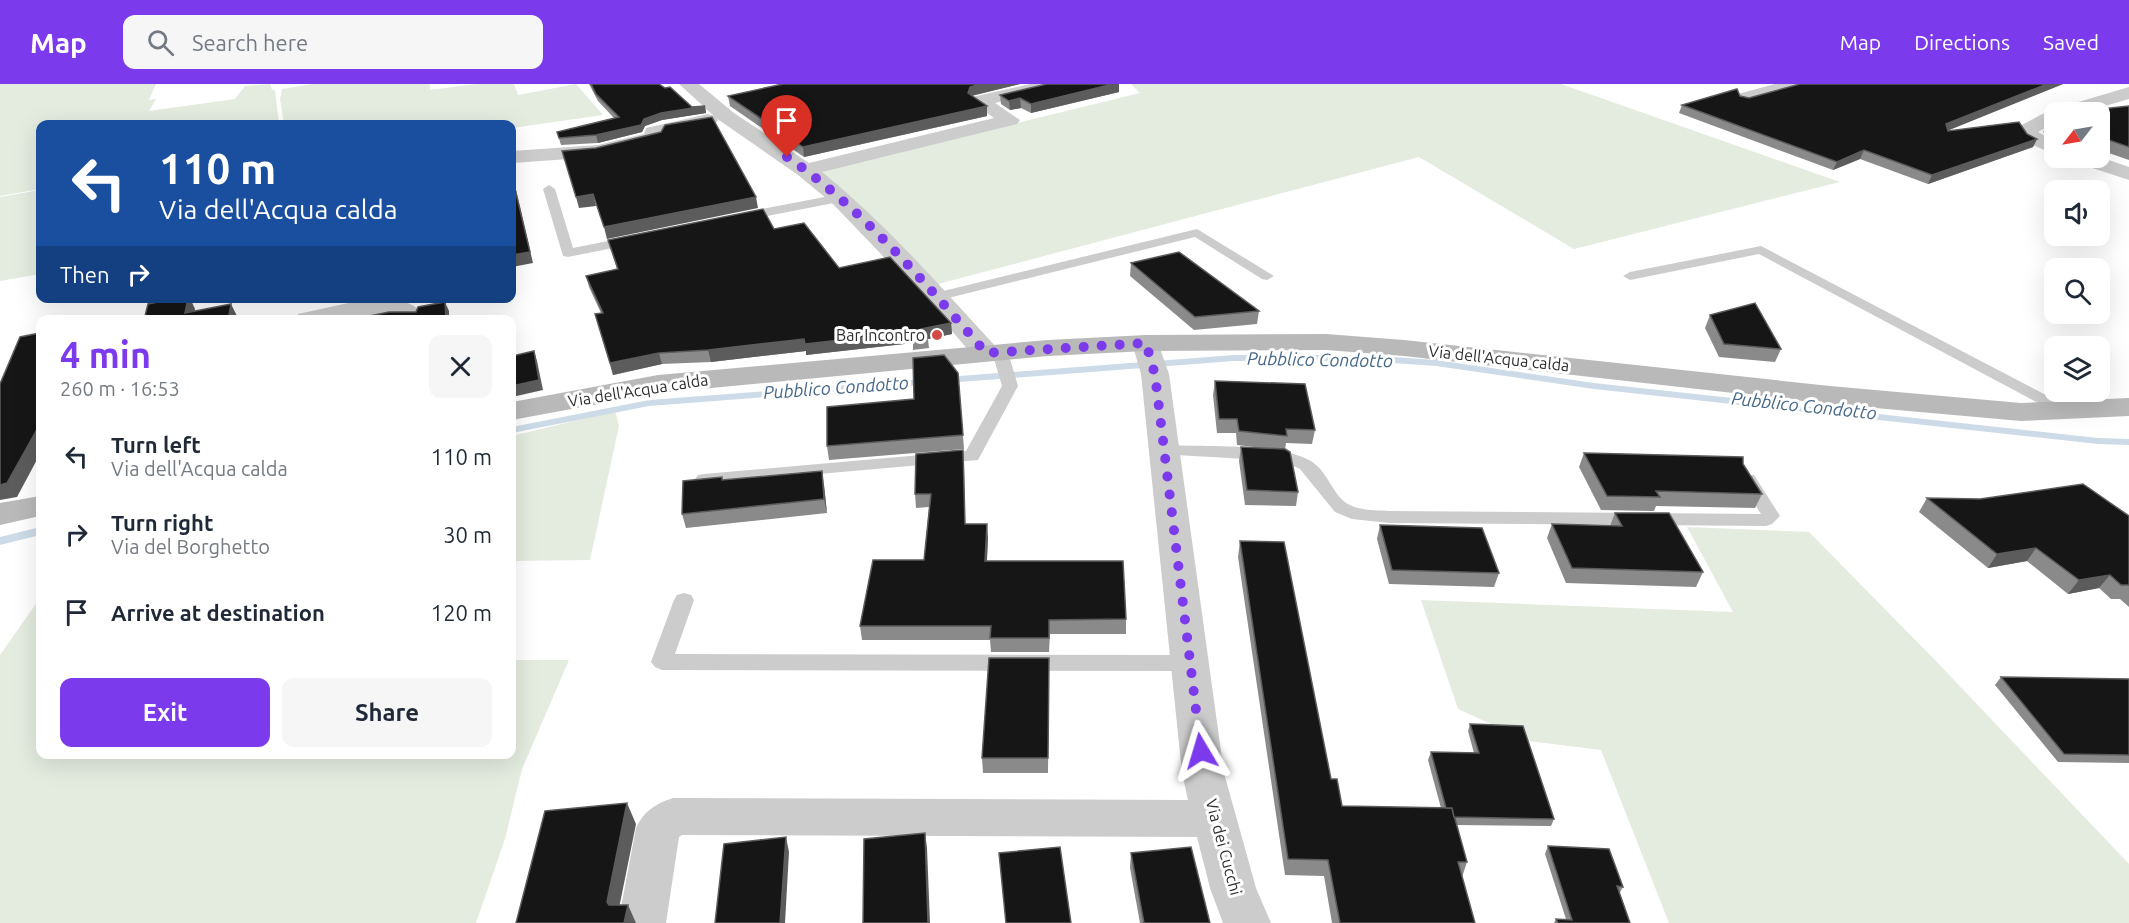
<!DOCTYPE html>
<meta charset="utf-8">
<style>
:root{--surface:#fff;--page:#f6f6f7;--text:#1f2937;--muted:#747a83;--accent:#7c3aed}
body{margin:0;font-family:Ubuntu,sans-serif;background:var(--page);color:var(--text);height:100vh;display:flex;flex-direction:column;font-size:22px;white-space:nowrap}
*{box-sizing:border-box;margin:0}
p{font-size:20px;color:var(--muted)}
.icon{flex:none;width:33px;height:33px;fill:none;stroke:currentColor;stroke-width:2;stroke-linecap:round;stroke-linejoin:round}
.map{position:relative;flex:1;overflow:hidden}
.sheet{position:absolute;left:36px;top:231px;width:480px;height:444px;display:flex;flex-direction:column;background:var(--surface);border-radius:12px;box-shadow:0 6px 24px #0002}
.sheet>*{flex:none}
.guide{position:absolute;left:36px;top:36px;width:480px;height:183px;border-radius:12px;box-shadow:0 6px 24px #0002;background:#1a4fa0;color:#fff;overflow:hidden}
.needle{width:39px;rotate:239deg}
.controls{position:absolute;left:2044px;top:18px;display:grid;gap:12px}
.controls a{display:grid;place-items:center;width:66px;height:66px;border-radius:12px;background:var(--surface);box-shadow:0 6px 24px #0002;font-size:30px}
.pin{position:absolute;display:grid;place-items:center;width:51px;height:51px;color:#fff;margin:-62px -26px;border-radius:50% 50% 50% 0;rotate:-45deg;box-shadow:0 0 6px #0007}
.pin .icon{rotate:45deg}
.me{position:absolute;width:66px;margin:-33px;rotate:353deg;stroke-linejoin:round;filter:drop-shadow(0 0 4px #0008)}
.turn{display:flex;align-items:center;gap:21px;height:126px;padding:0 24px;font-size:27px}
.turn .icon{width:78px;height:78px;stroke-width:2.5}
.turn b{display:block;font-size:42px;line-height:51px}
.then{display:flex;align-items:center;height:57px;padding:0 24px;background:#0003;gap:12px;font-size:22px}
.round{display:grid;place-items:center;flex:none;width:63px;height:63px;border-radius:12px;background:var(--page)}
.headline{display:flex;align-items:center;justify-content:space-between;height:102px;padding:0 24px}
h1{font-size:36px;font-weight:700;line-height:45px;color:var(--accent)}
.action{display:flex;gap:12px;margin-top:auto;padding:12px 24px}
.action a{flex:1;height:69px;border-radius:12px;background:var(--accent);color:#fff;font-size:24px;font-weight:700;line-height:69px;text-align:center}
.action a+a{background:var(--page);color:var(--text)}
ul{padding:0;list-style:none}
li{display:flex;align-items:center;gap:18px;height:78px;padding:0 24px}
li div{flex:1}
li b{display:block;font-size:22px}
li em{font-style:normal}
header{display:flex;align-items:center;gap:36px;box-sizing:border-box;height:84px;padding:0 30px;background:var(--accent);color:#fff}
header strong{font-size:28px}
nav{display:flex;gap:33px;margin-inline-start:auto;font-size:21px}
.search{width:420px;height:54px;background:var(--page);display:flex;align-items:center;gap:15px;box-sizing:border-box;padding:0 21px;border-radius:12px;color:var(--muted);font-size:22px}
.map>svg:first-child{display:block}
</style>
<header>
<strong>Map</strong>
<div class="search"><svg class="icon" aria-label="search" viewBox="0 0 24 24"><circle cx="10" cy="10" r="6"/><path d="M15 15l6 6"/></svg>Search here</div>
<nav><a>Map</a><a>Directions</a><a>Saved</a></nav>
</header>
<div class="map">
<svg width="2129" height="839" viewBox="0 0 2129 839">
<rect width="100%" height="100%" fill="#fff"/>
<!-- green -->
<g fill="#e4ebdf">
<path d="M 0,0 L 156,0 L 149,16 L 156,15 L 149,27 L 235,15 L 245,2 L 270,0 L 272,6 L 275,6 L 279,40 L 40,40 L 40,105 L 0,112 Z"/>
<path d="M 313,0 L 430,0 L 430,6 L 476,0 L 514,0 L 518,11 L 576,0 L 603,31 L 512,44 L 512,40 L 284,40 L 280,15 L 282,5 Z"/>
<path d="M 1131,0 L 1561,0 L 1840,98 L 1574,165 L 1419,73 L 938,200 L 820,87 L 1140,9 Z"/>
<path d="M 40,106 L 40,190 L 0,197 L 0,113 Z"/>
<path d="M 615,327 L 619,342 L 590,476 L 512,477 L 512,352 Z"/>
<path d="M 1687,443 L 1809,448 L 1934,575 L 2129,780 L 2129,839 L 1669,839 L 1601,666 L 1528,657 L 1458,625 L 1421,516 L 1733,528 Z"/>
<path d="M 40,514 L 40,670 L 512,670 L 512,576 L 569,576 L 522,685 L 505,755 L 476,839 L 0,839 L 0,571 Z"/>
</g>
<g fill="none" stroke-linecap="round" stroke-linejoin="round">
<!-- stream -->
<g fill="#cddbe8" fill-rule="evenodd">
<path d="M 1234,271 L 1364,271 L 1436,276 L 1594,299 L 2098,354 L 2129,355 L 2129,361 L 2098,360 L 1594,305 L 1436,282 L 1364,277 L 1234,277 L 649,322 L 512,349 L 512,343 L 649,316 Z"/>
<path d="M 40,443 L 40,451 L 0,461 L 0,453 Z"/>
</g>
<!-- lane -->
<g fill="#ccc" fill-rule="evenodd">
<path d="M 549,101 L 555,105 L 573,164 L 633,152 L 639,156 L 633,160 L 568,173 L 563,172 L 543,105 Z"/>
<path d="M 840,110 L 846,114 L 844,117 L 742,137 L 736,133 L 742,129 Z"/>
<path d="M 1197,145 L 1274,192 L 1267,196 L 1262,195 L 1195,153 L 936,217 L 929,213 L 931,210 Z"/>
<path d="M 1761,162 L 2069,323 L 2071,326 L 2063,331 L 2057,329 L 1759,170 L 1630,196 L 1623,192 L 1630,188 Z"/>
<path d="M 1000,263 L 1008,268 L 1018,302 L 978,376 L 704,400 L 698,399 L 695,395 L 698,391 L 704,390 L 966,367 L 1002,302 L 992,268 Z"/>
<path d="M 1164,361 C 1202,363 1278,359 1309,376 C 1328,386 1332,411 1348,420 C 1360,427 1376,426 1389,427 L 1761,430 L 1739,395 L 1742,391 L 1754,391 L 1780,432 L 1772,440 L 1766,442 L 1389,439 L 1352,435 L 1335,428 L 1300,385 L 1283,377 L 1158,370 L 1156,366 L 1158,362 Z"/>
<path d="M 684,509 L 691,511 L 694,516 L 675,570 L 1190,571 L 1197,574 L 1201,579 L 1197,584 L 1190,587 L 662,586 L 655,583 L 651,578 L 674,516 L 677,511 Z"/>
</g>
<!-- street -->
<g fill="#ccc" fill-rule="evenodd">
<path d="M 679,0 L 699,0 L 734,29 L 809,79 L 994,34 L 970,17 L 972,13 L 1030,0 L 1064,0 L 1061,4 L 995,19 L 1020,36 L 1017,40 L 822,88 C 886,140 941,203 996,263 L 1000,269 L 996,275 L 986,277 L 976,275 L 927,218 L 832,119 L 798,91 L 716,34 L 718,36 L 715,40 L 665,51 L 663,57 L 598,73 L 512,79 L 512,67 L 598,61 L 644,50 L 646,44 L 708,30 L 714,32 Z"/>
<path d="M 1775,0 L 1805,0 L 1802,4 L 1745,20 L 1738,18 L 1736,14 L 1738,10 Z"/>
<path d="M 2129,3 L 2129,15 L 2084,28 L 2055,28 L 2055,39 L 2038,48 L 2055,57 L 2055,71 L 2024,57 L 2017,46 L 2020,42 L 2048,27 Z"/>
<path d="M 2100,73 L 2129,83 L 2129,96 L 2074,78 L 2071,74 Z"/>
<path d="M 400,217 C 412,220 420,222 420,236 L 394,236 L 394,233 L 294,236 L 298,230 L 353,218 Z"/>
<path d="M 1146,251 L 1156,253 L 1169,290 L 1224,689 L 1256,804 L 1271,839 L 1223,839 L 1210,804 L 1197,753 L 682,751 L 679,753 L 666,839 L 618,839 L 636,744 C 644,727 655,720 673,714 L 1188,716 L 1182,689 L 1141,290 L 1132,259 L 1136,253 Z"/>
</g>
<!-- secondary -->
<g fill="#b9b9b9" fill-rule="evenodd">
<path d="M 1326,250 L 1404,256 L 1830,302 L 2021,319 L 2129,314 L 2129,332 L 2021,337 L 1830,320 L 1404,272 L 1326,266 L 1146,267 L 1048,272 L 658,309 L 512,336 L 512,318 L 658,291 L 1048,256 L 1146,251 Z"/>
<path d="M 40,412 L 40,432 L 0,441 L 0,419 Z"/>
</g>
</g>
<!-- wall -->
<g fill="#8a8a8a">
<path d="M 589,0 L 659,0 L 692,23 L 705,22 L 706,29 L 662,36 L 645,42 L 642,48 L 598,59 L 561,61 L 557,48 L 614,34 L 598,17 Z"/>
<path d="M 780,0 L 1020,0 L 972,12 L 987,22 L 987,32 L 804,73 L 730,22 L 728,12 Z"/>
<path d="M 1047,0 L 1119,0 L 1119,8 L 1031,29 L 1021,24 L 1010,26 L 1001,20 L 1000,11 Z"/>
<path d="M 1800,0 L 2063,0 L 1948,46 L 2027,50 L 2037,55 L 2033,63 L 1928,100 L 1860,75 L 1833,86 L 1679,29 L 1682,21 L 1749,14 Z"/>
<path d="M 2129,22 L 2129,76 L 2100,66 L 2100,28 Z"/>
<path d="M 2055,34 L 2055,54 L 2043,48 L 2049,37 Z"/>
<path d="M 774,145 L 839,184 L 951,239 L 952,250 L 928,255 L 929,264 L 913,266 L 913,259 L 806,271 L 806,267 L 711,278 L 662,280 L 613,291 L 595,230 L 601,229 L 589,203 L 586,192 L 617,185 L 608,156 Z"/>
<path d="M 1131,179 L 1259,227 L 1257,240 L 1194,246 L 1130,192 Z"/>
<path d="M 1710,231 L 1781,265 L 1775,278 L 1719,273 L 1705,244 Z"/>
<path d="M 958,289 L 964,365 L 829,376 L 827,362 L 914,315 Z"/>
<path d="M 1215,297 L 1315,346 L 1312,360 L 1286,359 L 1285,366 L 1298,408 L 1296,422 L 1245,421 L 1239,377 L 1241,363 L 1273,365 L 1237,361 L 1236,349 L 1217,349 L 1213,311 Z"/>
<path d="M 1584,369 L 1743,380 L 1762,410 L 1755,424 L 1656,422 L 1654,427 L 1601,426 L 1579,383 Z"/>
<path d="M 964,380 L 965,440 L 988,454 L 987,477 L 1126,535 L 1126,550 L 1050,550 L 1049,568 L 991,568 L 990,556 L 862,556 L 860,542 L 924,476 L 929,423 L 916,424 L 915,410 Z"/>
<path d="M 723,396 L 824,401 L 827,429 L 686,444 L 682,430 Z"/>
<path d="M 1927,414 L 2129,432 L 2129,523 L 2120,515 L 2111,515 L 2099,504 L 2068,510 L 2027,477 L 1988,484 L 1919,428 Z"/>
<path d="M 1615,429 L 1703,488 L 1696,503 L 1566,499 L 1547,454 L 1552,440 L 1610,442 Z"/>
<path d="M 1380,441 L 1499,489 L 1494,503 L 1389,500 L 1377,455 Z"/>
<path d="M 1240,457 L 1331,695 L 1342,722 L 1441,724 L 1428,676 L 1431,668 L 1474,669 L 1468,647 L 1470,640 L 1554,735 L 1551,742 L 1456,741 L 1467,778 L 1462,793 L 1475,839 L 1332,839 L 1324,792 L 1285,791 L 1238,473 Z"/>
<path d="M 1049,574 L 1048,689 L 983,689 L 982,674 Z"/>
<path d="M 2001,593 L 2129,595 L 2129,679 L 2058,678 L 1995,601 Z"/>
<path d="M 1548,762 L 1623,803 L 1619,810 L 1630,839 L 1554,839 L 1556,835 L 1566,835 L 1545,770 Z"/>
<path d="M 1131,769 L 1210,839 L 1140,839 L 1130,784 Z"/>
</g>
<!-- shaded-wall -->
<g fill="#5c5c5c">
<path d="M 980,0 L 1020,0 L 970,12 L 968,9 L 970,3 Z"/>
<path d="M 1113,0 L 1119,0 L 1119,8 L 1031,29 L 1031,20 Z"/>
<path d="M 2047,0 L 2063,0 L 1942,49 L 1946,40 Z"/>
<path d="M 1020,14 L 1021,24 L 1010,26 L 1009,17 Z"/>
<path d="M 705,22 L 706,29 L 662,36 L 645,42 L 642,48 L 598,59 L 596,51 L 661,29 Z"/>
<path d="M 987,22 L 987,32 L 804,73 L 803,63 Z"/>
<path d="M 2037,55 L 2033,63 L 1928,100 L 1932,91 Z"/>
<path d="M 1864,66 L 1860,75 L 1833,86 L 1837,78 Z"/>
<path d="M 512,89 L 533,179 L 512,183 Z"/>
<path d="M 593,110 L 596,122 L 579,124 L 576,113 Z"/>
<path d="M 756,113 L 758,124 L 607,155 L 604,143 Z"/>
<path d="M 188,214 L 190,214 L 195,225 L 193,236 L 185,229 Z"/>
<path d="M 445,218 L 449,227 L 449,236 L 446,236 Z"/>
<path d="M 231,220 L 237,232 L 237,236 L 228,236 Z"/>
<path d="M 951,239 L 952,250 L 928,255 L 921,245 Z"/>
<path d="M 912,248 L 913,259 L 806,271 L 806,267 L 711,278 L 708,266 L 804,255 Z"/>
<path d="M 534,267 L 537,277 L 543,306 L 512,313 L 512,302 Z"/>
<path d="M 659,269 L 662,280 L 613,291 L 610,279 Z"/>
<path d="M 40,340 L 40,370 L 17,413 L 0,416 L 0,401 Z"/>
<path d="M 822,387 L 824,401 L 827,429 L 824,415 Z"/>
<path d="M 987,440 L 988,454 L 986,491 L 985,477 Z"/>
<path d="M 2036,464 L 2027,477 L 1988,484 L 1997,470 Z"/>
<path d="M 2110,491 L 2099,504 L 2068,510 L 2079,496 Z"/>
<path d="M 627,719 L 636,740 L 616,839 L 607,818 Z"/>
<path d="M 925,749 L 927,764 L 930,839 L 928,839 Z"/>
<path d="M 786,753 L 789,768 L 785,839 L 780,839 Z"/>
<path d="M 628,821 L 636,839 L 624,839 Z"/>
</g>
<!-- building -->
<g fill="#161616" stroke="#5c5c5c" stroke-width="1.5">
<path d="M 591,0 L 659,0 L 665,4 L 670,3 L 692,23 L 705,22 L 661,29 L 644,35 L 641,41 L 596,51 L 559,54 L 557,48 L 619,33 L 596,10 Z"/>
<path d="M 783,0 L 980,0 L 970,3 L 968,9 L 987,22 L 803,63 L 728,12 Z"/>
<path d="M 1047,0 L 1113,0 L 1031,20 L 1020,14 L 1009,17 L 1000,11 Z"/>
<path d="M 1800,0 L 2047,0 L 1946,40 L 1948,47 L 2019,38 L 2027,50 L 2037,55 L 1932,91 L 1864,66 L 1837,78 L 1682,21 L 1737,5 L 1740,12 L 1749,14 Z"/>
<path d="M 2129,22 L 2129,63 L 2100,53 L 2100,28 L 2074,28 Z"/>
<path d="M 712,33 L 756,113 L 604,143 L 593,110 L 576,113 L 562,67 L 596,64 L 661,48 L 665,41 Z"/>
<path d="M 2055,34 L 2055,41 L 2049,37 Z"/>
<path d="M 512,92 L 530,168 L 512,171 Z"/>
<path d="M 763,125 L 774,145 L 804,139 L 839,184 L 890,173 L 951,239 L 921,245 L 928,253 L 912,255 L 912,248 L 805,260 L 804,255 L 708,266 L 659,269 L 610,279 L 595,230 L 603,229 L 586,192 L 618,185 L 608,156 Z"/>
<path d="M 1179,168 L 1259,227 L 1195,233 L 1131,179 Z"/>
<path d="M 178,214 L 188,214 L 185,229 L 231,220 L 228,236 L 144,236 L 148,220 Z"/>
<path d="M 445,218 L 446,236 L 350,236 L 389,228 L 416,228 L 418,223 Z"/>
<path d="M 1755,219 L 1781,265 L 1724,260 L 1710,231 Z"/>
<path d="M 40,249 L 40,328 L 38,336 L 40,335 L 40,340 L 7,399 L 0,401 L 0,300 L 20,253 Z"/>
<path d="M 534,267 L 539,296 L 512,302 L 512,272 Z"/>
<path d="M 944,271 L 958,289 L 963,351 L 827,362 L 827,323 L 914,315 L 913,274 Z"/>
<path d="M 1215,297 L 1305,300 L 1315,346 L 1286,345 L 1287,352 L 1239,347 L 1237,335 L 1219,335 Z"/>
<path d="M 1241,363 L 1285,365 L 1290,368 L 1298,408 L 1247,406 Z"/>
<path d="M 963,366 L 965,440 L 987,440 L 985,477 L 1123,477 L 1126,535 L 1049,536 L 1049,554 L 990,554 L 991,542 L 860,542 L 873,476 L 924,476 L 931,410 L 915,410 L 916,370 Z"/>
<path d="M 1584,369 L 1743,373 L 1743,380 L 1762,410 L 1656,407 L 1660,413 L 1607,412 Z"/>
<path d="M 822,387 L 824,415 L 682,430 L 683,397 L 722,393 L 722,396 Z"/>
<path d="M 2083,400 L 2129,432 L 2129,501 L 2121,501 L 2110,491 L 2079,496 L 2036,464 L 1997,470 L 1927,414 L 1980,415 Z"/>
<path d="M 1615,429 L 1669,429 L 1703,488 L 1572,484 L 1552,440 L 1622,442 Z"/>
<path d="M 1380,441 L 1482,444 L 1499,489 L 1392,486 Z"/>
<path d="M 1240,457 L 1284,458 L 1331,695 L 1337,695 L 1342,722 L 1452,724 L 1467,778 L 1458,778 L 1475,839 L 1340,839 L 1328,776 L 1288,775 Z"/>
<path d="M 989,574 L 1049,574 L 1048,674 L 982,674 Z"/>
<path d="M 2001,593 L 2129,595 L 2129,671 L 2064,670 Z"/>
<path d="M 1470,640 L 1523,642 L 1554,735 L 1454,733 L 1452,724 L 1446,724 L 1431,668 L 1479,669 Z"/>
<path d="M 627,719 L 607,818 L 609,821 L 628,821 L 624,839 L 516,839 L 545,727 Z"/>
<path d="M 925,749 L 928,839 L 863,839 L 864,755 Z"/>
<path d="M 786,753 L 780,839 L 715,839 L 724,760 Z"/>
<path d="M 1548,762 L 1609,765 L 1623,803 L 1617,802 L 1630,839 L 1558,839 L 1556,835 L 1572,836 Z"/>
<path d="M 1060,763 L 1071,839 L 1006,839 L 999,769 Z"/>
<path d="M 1191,763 L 1210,839 L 1144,839 L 1131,769 Z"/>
</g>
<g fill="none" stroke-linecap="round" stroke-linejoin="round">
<!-- route -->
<path stroke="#7c3aed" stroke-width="10" stroke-dasharray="0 18" d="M 787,73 C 861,123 927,201 986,269 L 1146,259 L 1155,291 L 1201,667"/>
</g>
<!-- markers -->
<circle fill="#d24a46" stroke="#fff" stroke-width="2" cx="937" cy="251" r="6"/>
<g text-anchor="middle" stroke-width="6" stroke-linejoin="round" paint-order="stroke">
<!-- poi labels -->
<g font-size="16" fill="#2f2f2f" stroke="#fff" text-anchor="end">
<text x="925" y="257">Bar Incontro</text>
</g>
<!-- street labels -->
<g font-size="16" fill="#2f2f2f" stroke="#fff">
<text transform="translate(1499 274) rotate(6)" y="6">Via dell'Acqua calda</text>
<text transform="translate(638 306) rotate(-9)" y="6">Via dell'Acqua calda</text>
<text transform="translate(1224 763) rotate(75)" y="6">Via dei Cucchi</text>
</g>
<!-- water labels -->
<g font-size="18" font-style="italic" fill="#466889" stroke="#fff">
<text transform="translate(1320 276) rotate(1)" y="6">Pubblico Condotto</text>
<text transform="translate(836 304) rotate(-4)" y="6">Pubblico Condotto</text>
<text transform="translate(1804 322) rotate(6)" y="6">Pubblico Condotto</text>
</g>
</g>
</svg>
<div class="controls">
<a><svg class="needle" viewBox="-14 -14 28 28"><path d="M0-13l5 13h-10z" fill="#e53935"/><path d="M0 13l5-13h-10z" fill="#747a83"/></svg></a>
<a><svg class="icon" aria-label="sound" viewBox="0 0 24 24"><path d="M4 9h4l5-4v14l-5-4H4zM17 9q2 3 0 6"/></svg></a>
<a><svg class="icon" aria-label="search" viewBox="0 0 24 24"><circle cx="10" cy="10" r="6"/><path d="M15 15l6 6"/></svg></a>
<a><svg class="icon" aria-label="layers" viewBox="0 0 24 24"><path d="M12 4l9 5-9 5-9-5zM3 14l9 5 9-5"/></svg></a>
</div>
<div class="pin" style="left:787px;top:73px;background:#d93025"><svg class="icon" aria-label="arrive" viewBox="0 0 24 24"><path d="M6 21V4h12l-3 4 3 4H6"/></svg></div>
<svg class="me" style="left:1201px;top:667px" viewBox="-20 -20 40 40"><path d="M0-17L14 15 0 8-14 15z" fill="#7c3aed" stroke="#fff" stroke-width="4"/></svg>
<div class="guide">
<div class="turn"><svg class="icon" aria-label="left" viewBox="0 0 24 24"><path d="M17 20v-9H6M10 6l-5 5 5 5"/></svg><div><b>110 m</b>Via dell'Acqua calda</div></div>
<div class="then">Then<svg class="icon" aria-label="right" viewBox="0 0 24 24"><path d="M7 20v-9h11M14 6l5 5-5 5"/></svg></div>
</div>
<section class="sheet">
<div class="headline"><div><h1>4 min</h1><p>260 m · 16:53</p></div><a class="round"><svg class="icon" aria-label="close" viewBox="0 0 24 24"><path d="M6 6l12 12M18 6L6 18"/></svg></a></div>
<ul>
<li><svg class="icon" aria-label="left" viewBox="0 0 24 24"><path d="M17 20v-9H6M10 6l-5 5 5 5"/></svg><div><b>Turn left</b><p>Via dell'Acqua calda</p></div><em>110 m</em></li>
<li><svg class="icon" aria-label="right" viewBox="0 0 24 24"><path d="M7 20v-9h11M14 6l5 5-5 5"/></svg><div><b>Turn right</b><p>Via del Borghetto</p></div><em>30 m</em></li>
<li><svg class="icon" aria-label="arrive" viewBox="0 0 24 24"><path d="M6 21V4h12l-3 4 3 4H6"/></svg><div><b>Arrive at destination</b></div><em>120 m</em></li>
</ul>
<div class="action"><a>Exit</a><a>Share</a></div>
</section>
</div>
